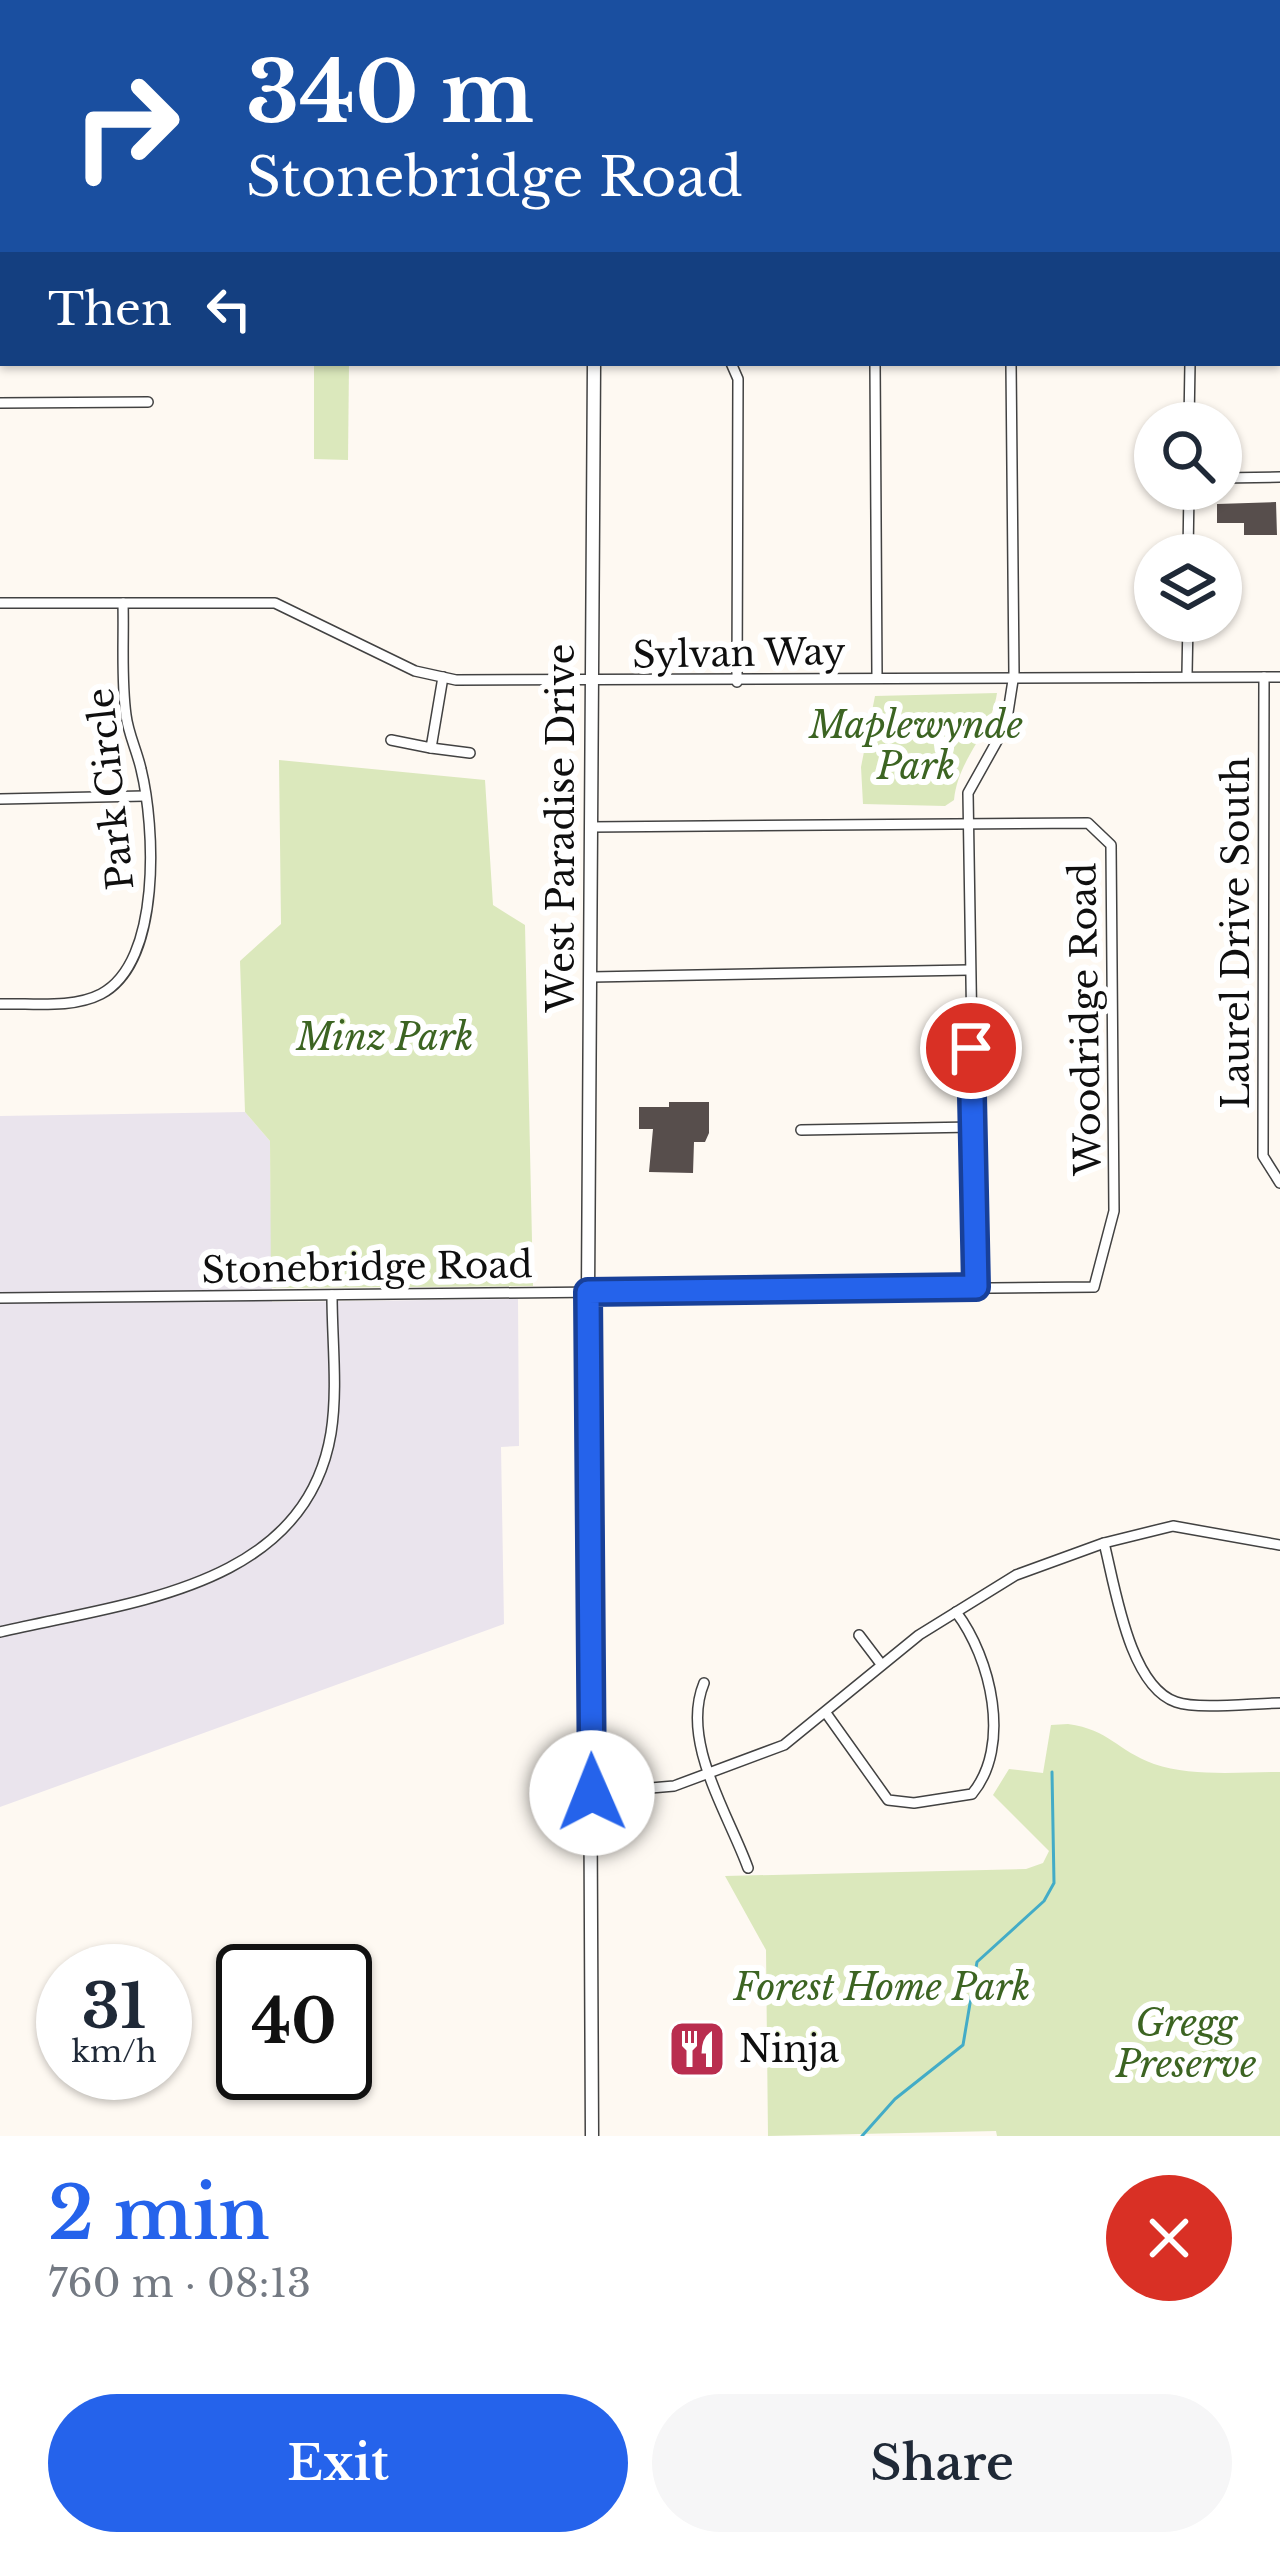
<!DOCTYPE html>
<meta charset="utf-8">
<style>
:root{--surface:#fff;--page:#f6f6f7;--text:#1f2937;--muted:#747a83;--accent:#2563eb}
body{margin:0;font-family:"Libre Baskerville",serif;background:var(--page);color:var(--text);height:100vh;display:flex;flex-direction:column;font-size:45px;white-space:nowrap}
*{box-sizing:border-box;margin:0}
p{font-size:39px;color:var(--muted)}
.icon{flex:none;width:66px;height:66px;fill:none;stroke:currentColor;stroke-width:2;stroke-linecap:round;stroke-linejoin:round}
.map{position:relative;height:2136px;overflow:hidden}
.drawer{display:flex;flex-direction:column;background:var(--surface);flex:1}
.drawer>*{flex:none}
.hud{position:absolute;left:0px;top:0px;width:1281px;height:366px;box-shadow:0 3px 9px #0004;background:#1a4fa0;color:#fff;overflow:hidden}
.buttons{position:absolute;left:1134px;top:402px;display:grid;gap:24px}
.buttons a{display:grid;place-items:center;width:108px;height:108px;border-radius:50%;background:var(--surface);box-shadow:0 3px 9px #0004;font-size:60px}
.speed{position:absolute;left:36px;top:1944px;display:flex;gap:24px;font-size:60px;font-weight:700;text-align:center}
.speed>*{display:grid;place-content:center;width:156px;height:156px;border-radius:50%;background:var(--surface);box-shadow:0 3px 9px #0004;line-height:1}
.speed small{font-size:30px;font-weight:400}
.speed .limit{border:6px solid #111;border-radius:18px;background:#fff;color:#111}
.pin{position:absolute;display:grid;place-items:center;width:102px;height:102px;color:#fff;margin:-51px;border:6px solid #fff;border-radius:50%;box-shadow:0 3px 12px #0007}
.me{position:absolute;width:132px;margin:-66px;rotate:359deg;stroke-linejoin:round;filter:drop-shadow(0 0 9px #0008)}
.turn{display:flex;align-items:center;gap:42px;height:252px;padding:0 48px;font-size:54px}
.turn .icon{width:156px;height:156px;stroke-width:2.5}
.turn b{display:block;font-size:84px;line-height:102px}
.then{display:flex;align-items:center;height:114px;padding:0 48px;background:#0003;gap:24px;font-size:45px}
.round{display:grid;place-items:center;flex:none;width:126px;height:126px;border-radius:63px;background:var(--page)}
.headline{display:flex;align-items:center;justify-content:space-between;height:204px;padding:0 48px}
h1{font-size:72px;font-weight:600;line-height:90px;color:var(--accent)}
.button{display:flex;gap:24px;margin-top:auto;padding:24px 48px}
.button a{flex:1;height:138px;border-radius:72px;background:var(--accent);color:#fff;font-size:48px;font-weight:600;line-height:138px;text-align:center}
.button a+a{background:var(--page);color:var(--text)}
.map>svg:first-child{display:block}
</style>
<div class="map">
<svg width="1280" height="2136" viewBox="0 0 1280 2136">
<rect width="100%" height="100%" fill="#fef9f2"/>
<!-- industrial -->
<path fill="#eae4ed" d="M 245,1112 L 270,1141 L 272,1302 L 518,1299 L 519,1446 L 501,1447 L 504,1624 L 0,1807 L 0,1116 Z"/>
<!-- green -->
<g fill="#dbe8bc">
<path d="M 314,363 L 349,363 L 348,460 L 314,459 Z"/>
<path d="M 997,693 C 991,734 958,758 954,800 L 945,806 L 863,804 L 861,767 L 875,696 Z"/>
<path d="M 279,760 L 485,780 L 493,905 L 525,925 L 533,1286 L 271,1288 L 270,1141 L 245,1112 L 240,961 L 281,924 Z"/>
<path d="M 1068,1724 C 1110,1730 1116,1750 1154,1764 C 1192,1777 1240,1772 1280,1772 L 1280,2136 L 997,2136 L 996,2131 L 768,2136 L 766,1950 L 725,1876 L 1026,1869 L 1043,1863 L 1049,1851 L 993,1795 L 1009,1769 L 1043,1773 L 1051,1725 Z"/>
</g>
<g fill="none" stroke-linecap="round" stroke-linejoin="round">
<!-- stream -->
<path stroke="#43acc7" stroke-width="3" d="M 862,2136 L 895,2099 L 963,2045 L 977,1962 L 1044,1901 L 1054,1883 L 1052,1772"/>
</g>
<!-- building -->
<g fill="#574e4c">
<path d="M 1276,502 L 1277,535 L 1244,535 L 1244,523 L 1217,523 L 1217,504 Z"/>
<path d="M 669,1102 L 709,1102 L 709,1133 L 705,1142 L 694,1142 L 693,1173 L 649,1172 L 653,1129 L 639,1129 L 639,1107 L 669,1107 Z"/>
</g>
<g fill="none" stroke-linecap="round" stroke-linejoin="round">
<defs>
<g id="minor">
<path d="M 279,0 L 279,3"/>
<path d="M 1278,312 L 1280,312"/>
<path d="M 731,363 L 738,379 L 737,682"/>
<path d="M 875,363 L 877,677"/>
<path d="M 0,403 L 148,402"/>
<path d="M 1189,423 L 1190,363"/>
<path d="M 1221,478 L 1280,477"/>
<path d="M 1188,555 L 1189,489"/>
<path d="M 0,603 L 275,603 L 415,671 L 456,680 L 1280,677"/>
<path d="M 1187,674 L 1188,621"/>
<path d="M 1264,677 L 1263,1156 L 1280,1183"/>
<path d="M 391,740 L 431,748 L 443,677"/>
<path d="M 431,748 L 470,753"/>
<path d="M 0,799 L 145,796"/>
<path d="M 591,977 L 969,970"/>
<path d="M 0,1004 C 32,1003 72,1009 101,994 C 162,962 155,826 141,769 C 137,751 128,733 126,715 C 121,679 124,640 123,603"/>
<path d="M 801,1130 L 974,1127"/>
<path d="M 976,1287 L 968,793 L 1006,725 L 1014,674 L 1011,363"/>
<path d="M 0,1298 L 1094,1287 L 1114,1211 L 1111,845 L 1088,823 L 590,827"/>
<path d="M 1104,1543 C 1115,1586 1129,1686 1176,1702 C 1198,1710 1254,1703 1280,1703"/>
<path d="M 0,1632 C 125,1602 305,1590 331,1433 C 338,1389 332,1340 332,1295"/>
<path d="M 859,1635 L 881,1664"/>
<path d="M 704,1683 C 680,1741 728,1813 748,1868"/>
<path d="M 826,1713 L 888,1800 L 914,1803 L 972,1794 C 1012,1746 991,1658 956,1612"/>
<path d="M 592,1793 L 674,1786 L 784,1745 L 919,1635 L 1016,1575 L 1104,1543 L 1173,1526 L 1280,1545"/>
</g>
<g id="tertiary">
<path d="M 588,0 L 588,3"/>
<path d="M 612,0 L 612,3"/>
<path d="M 592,2136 L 588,1292 L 594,363"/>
</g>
<g id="secondary">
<path d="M 1278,76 L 1280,76"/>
<path d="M 0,95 L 3,95"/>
</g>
</defs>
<!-- minor casing -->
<use href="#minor" stroke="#424242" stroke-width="12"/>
<!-- tertiary casing -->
<use href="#tertiary" stroke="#424242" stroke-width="15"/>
<!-- secondary casing -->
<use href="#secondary" stroke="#313131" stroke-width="16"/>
<!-- minor -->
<use href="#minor" stroke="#fff" stroke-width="9"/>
<!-- tertiary -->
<use href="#tertiary" stroke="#fff" stroke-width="12"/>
<!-- secondary -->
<use href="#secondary" stroke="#fbe4b0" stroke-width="14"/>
</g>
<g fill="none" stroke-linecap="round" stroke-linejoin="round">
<defs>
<path id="route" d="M 592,1793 L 588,1292 L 976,1287 L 971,1048"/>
</defs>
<!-- route casing -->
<use href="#route" stroke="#184099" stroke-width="30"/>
<!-- route -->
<use href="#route" stroke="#2563eb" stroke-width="21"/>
</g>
<!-- icons -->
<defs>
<symbol id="restaurant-square" viewBox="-11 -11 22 22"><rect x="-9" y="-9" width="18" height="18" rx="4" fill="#b92d4f" stroke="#fff"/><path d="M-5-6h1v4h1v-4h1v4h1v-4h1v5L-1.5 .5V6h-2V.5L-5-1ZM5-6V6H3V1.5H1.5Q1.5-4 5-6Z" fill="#fff"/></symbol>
</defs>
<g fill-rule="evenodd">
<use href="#restaurant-square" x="664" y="2016" width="66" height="66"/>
</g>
<g text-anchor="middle" stroke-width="12" stroke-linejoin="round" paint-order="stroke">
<!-- street labels -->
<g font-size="36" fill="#0f0f0f" stroke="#fff">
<text transform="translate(739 653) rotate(-1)" y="13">Sylvan Way</text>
<text transform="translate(110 789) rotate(-96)" y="13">Park Circle</text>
<text transform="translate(561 828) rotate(-90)" y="13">West Paradise Drive</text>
<text transform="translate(1236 933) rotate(-90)" y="13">Laurel Drive South</text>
<text transform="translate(1085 1019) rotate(-91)" y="13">Woodridge Road</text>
<text transform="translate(367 1267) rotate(-1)" y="13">Stonebridge Road</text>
</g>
<!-- park labels -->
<g font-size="36" font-style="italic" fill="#3c6422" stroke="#fff">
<text x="916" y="738">Maplewynde<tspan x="916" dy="41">Park</tspan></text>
<text x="385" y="1050">Minz Park</text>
<text x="882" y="2000">Forest Home Park</text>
<text x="1186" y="2036">Gregg<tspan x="1186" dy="41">Preserve</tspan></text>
</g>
<!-- poi labels -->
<g font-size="36" fill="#0f0f0f" stroke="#fff" text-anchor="start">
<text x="739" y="2062">Ninja</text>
</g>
</g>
</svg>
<div class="buttons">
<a><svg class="icon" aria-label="search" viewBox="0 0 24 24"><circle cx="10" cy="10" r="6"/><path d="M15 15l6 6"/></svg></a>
<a><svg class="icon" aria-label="layers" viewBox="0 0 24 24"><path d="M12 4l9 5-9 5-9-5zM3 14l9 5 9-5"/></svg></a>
</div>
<div class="speed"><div>31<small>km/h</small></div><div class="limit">40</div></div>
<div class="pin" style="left:971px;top:1048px;background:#d93025"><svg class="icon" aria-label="arrive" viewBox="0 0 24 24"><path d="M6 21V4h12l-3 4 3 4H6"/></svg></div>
<svg class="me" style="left:592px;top:1793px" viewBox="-20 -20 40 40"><circle r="19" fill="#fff"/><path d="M0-13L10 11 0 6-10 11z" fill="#2563eb"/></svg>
<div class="hud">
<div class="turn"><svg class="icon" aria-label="right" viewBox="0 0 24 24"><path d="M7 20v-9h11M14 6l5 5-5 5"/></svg><div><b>340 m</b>Stonebridge Road</div></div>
<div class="then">Then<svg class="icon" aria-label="left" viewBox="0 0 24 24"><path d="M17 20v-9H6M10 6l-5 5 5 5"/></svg></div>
</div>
</div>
<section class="drawer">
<div class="headline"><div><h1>2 min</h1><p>760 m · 08:13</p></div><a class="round" style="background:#d93025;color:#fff"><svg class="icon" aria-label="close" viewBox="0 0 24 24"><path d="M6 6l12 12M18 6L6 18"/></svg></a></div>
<div class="button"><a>Exit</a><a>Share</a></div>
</section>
